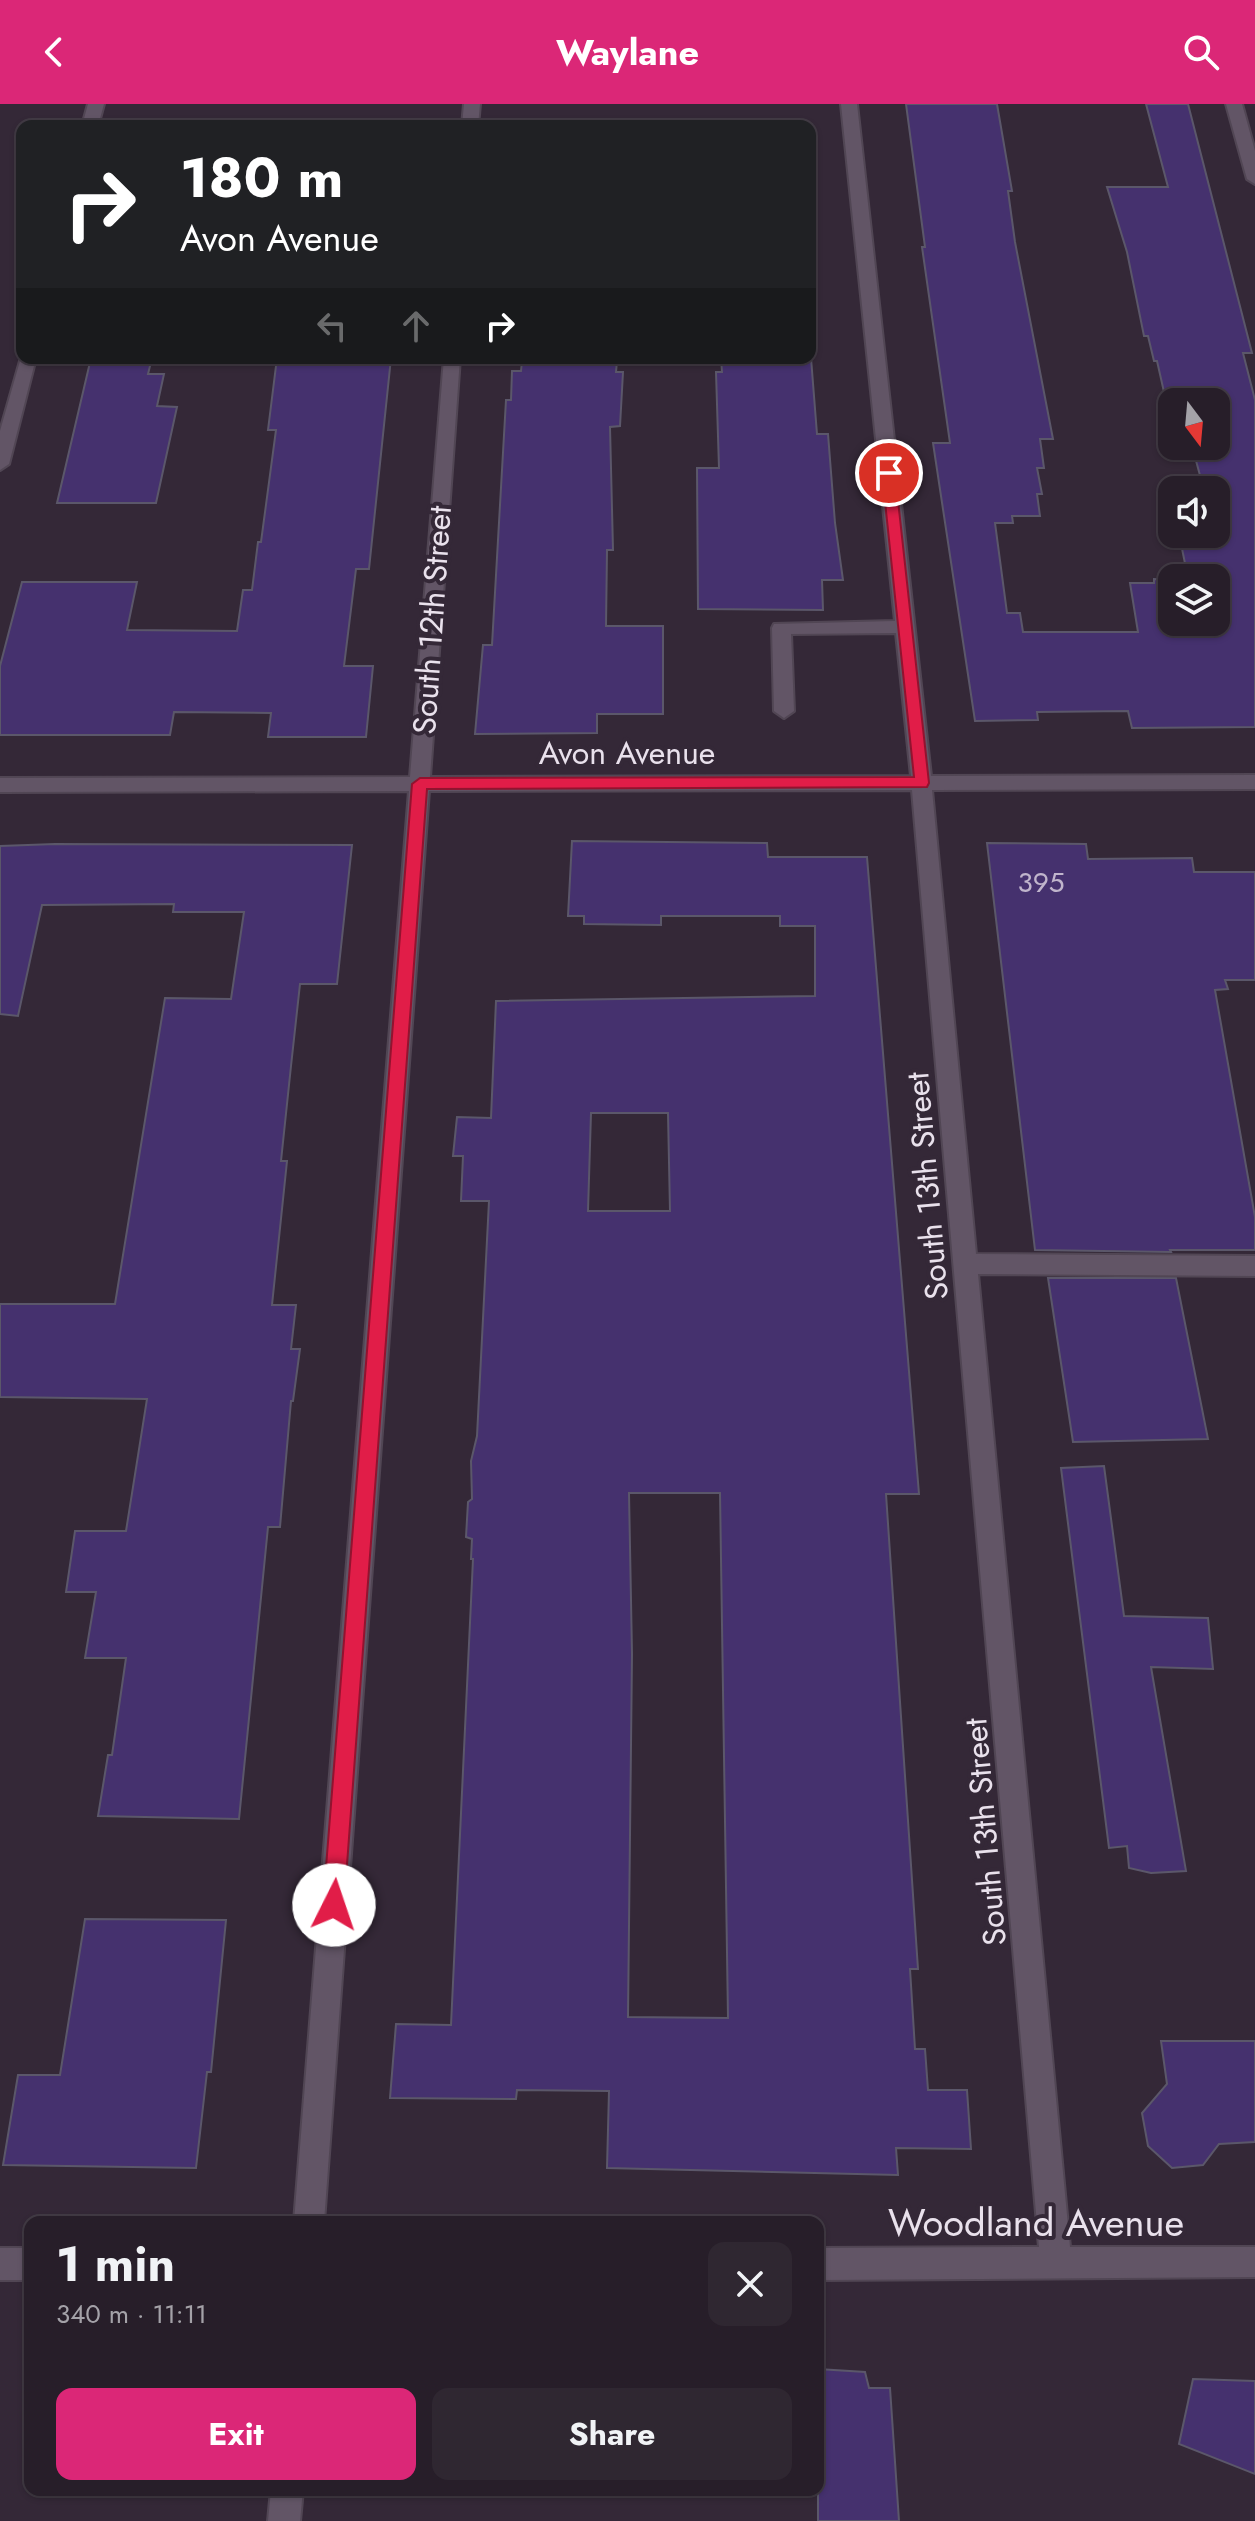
<!DOCTYPE html>
<meta charset="utf-8">
<style>
:root{--surface:#271e29;--page:#2f2731;--text:#f1f3f6;--muted:#a4a2a8;--line:#433c46;--accent:#db2777}
body{margin:0;font-family:Jost,sans-serif;background:var(--page);color:var(--text);height:100vh;display:flex;flex-direction:column;font-size:30px;white-space:nowrap}
*{box-sizing:border-box;margin:0}
p{font-size:26px;color:var(--muted)}
.icon{flex:none;width:44px;height:44px;fill:none;stroke:currentColor;stroke-width:2;stroke-linecap:round;stroke-linejoin:round}
.map{position:relative;flex:1;overflow:hidden}
.drawer{position:absolute;left:24px;top:2112px;width:800px;height:280px;display:flex;flex-direction:column;background:var(--surface);border-radius:16px;box-shadow:0 2px 6px #0004,0 0 0 2px var(--line)}
.drawer>*{flex:none}
.guide{position:absolute;left:16px;top:16px;width:800px;height:244px;border-radius:16px;box-shadow:0 2px 6px #0004,0 0 0 2px var(--line);background:#202124;color:#fff;overflow:hidden}
.needle{width:52px;rotate:164deg}
.fabs{position:absolute;left:1158px;top:284px;display:grid;gap:16px}
.fabs a{display:grid;place-items:center;width:72px;height:72px;border-radius:16px;background:var(--surface);box-shadow:0 2px 6px #0004,0 0 0 2px var(--line);font-size:40px}
.pin{position:absolute;display:grid;place-items:center;width:68px;height:68px;color:#fff;margin:-34px;border:4px solid #fff;border-radius:50%;box-shadow:0 2px 8px #0007}
.me{position:absolute;width:88px;margin:-44px;rotate:4deg;stroke-linejoin:round;filter:drop-shadow(0 0 6px #0008)}
.turn{display:flex;align-items:center;gap:28px;height:168px;padding:0 32px;font-size:36px}
.turn .icon{width:104px;height:104px;stroke-width:2.5}
.turn b{display:block;font-size:56px;line-height:68px}
.lanes{display:flex;align-items:center;height:76px;padding:0 32px;background:#0003;justify-content:center;gap:40px;direction:ltr}
.lanes .off{opacity:.35}
.round{display:grid;place-items:center;flex:none;width:84px;height:84px;border-radius:16px;background:var(--page)}
.overview{display:flex;align-items:center;justify-content:space-between;height:136px;padding:0 32px}
h1{font-size:48px;font-weight:700;line-height:60px}
.primary-button{display:flex;gap:16px;margin-top:auto;padding:16px 32px}
.primary-button a{flex:1;height:92px;border-radius:16px;background:var(--accent);color:#fff;font-size:32px;font-weight:700;line-height:92px;text-align:center}
.primary-button a+a{background:var(--page);color:var(--text)}
header{display:flex;justify-content:space-between;align-items:center;height:104px;padding:0 32px;background:var(--accent);color:#fff;font-size:36px;font-weight:700}
.map>svg:first-child{display:block}
</style>
<header><svg class="icon" aria-label="back" viewBox="0 0 24 24"><path d="M15 5l-7 7 7 7"/></svg>Waylane<svg class="icon" aria-label="search" viewBox="0 0 24 24"><circle cx="10" cy="10" r="6"/><path d="M15 15l6 6"/></svg></header>
<div class="map">
<svg width="1255" height="2417" viewBox="0 0 1255 2417">
<rect width="100%" height="100%" fill="#342837"/>
<!-- building -->
<g fill="#45316e" stroke="#5b576a" stroke-width="2" fill-rule="evenodd">
<path d="M 906,0 L 997,0 L 1012,87 L 1008,87 L 1015,138 L 1053,335 L 1040,335 L 1044,364 L 1037,364 L 1042,390 L 1037,390 L 1040,412 L 1012,412 L 1013,419 L 995,419 L 1007,509 L 1020,509 L 1023,528 L 1138,528 L 1130,479 L 1154,479 L 1154,475 L 1172,476 L 1172,518 L 1216,518 L 1216,474 L 1188,474 L 1179,430 L 1216,430 L 1216,386 L 1204,386 L 1192,342 L 1216,342 L 1216,298 L 1172,298 L 1171,319 L 1157,257 L 1154,257 L 1148,232 L 1144,232 L 1127,148 L 1107,83 L 1168,83 L 1146,0 L 1188,0 L 1252,249 L 1243,249 L 1255,296 L 1255,623 L 1132,624 L 1128,607 L 1037,608 L 1038,616 L 975,617 L 933,339 L 950,339 L 922,143 L 925,143 Z"/>
<path d="M 91,254 L 152,254 L 148,270 L 164,270 L 157,302 L 177,303 L 156,399 L 57,399 Z"/>
<path d="M 277,254 L 391,254 L 369,465 L 356,465 L 344,562 L 373,562 L 366,633 L 268,633 L 271,609 L 174,608 L 170,631 L 0,631 L 0,562 L 22,478 L 137,478 L 127,526 L 237,527 L 243,486 L 252,486 L 258,438 L 261,438 L 276,326 L 268,326 Z"/>
<path d="M 721,254 L 811,254 L 817,330 L 828,330 L 835,419 L 843,476 L 822,476 L 823,506 L 698,505 L 697,364 L 719,364 L 716,268 L 722,268 Z"/>
<path d="M 522,257 L 617,257 L 616,268 L 623,268 L 620,322 L 610,323 L 613,446 L 607,446 L 606,522 L 663,522 L 663,610 L 597,610 L 597,629 L 475,630 L 483,541 L 492,541 L 506,296 L 511,296 L 512,267 L 521,267 Z"/>
<path d="M 572,737 L 767,739 L 768,753 L 867,753 L 919,1390 L 886,1390 L 918,1865 L 910,1865 L 915,1945 L 925,1945 L 928,1986 L 967,1986 L 971,2045 L 896,2044 L 898,2071 L 607,2064 L 609,1987 L 517,1986 L 516,1995 L 390,1994 L 396,1920 L 451,1921 L 473,1455 L 471,1455 L 472,1435 L 466,1433 L 468,1398 L 472,1395 L 471,1357 L 477,1332 L 489,1097 L 461,1097 L 463,1052 L 453,1052 L 457,1013 L 491,1014 L 496,897 L 815,892 L 815,822 L 780,822 L 780,812 L 661,812 L 661,821 L 584,820 L 584,812 L 568,812 ZM 591,1009 L 668,1009 L 670,1107 L 588,1107 ZM 629,1389 L 720,1389 L 728,1914 L 628,1913 L 632,1550 Z"/>
<path d="M 987,739 L 1086,740 L 1088,755 L 1192,754 L 1194,768 L 1255,768 L 1255,876 L 1225,876 L 1228,885 L 1215,886 L 1255,1113 L 1255,1146 L 1170,1146 L 1171,1148 L 1035,1146 Z"/>
<path d="M 55,740 L 352,741 L 337,880 L 300,880 L 291,962 L 281,1057 L 287,1057 L 272,1201 L 296,1201 L 291,1245 L 300,1245 L 293,1297 L 291,1297 L 280,1423 L 268,1423 L 239,1715 L 98,1712 L 108,1651 L 112,1651 L 126,1554 L 85,1554 L 96,1488 L 66,1488 L 75,1427 L 126,1427 L 147,1295 L 0,1293 L 0,1200 L 115,1200 L 165,894 L 231,895 L 244,808 L 173,808 L 174,800 L 42,801 L 18,912 L 0,910 L 0,742 Z"/>
<path d="M 1048,1174 L 1176,1174 L 1208,1335 L 1073,1338 Z"/>
<path d="M 1104,1362 L 1124,1512 L 1208,1514 L 1213,1565 L 1151,1563 L 1186,1767 L 1151,1769 L 1129,1764 L 1127,1742 L 1109,1744 L 1061,1364 Z"/>
<path d="M 85,1815 L 226,1816 L 211,1968 L 207,1968 L 196,2064 L 3,2061 L 18,1971 L 60,1971 Z"/>
<path d="M 1161,1937 L 1255,1937 L 1255,2038 L 1219,2040 L 1203,2061 L 1172,2064 L 1148,2042 L 1142,2009 L 1167,1980 Z"/>
<path d="M 818,2265 L 865,2268 L 869,2284 L 890,2284 L 899,2417 L 818,2417 Z"/>
<path d="M 1193,2275 L 1255,2277 L 1255,2370 L 1179,2340 Z"/>
</g>
<g fill="none" stroke-linecap="round" stroke-linejoin="round">
<defs>
<g id="minor">
<path d="M 88,0 L 104,0 L 98,22 L 82,22 Z"/>
<path d="M 464,0 L 480,0 L 478,22 L 462,22 Z"/>
<path d="M 841,0 L 857,0 L 931,672 L 1255,671 L 1255,685 L 932,686 L 976,1150 L 1255,1152 L 1255,1172 L 978,1170 L 1070,2143 L 1255,2143 L 1255,2173 L 818,2176 L 818,2144 L 1039,2143 L 912,686 L 429,687 L 324,2118 L 294,2118 L 409,687 L 0,688 L 0,674 L 410,673 L 444,254 L 460,254 L 430,673 L 911,672 L 896,529 L 791,530 L 794,607 L 784,614 L 774,607 L 772,524 L 774,520 L 895,517 Z"/>
<path d="M 1226,0 L 1242,0 L 1255,47 L 1255,80 L 1247,75 Z"/>
<path d="M 22,250 L 22,254 L 36,254 L 9,360 L 0,366 L 0,327 Z"/>
<rect x="0" y="2144" width="30" height="32"/>
<path d="M 271,2386 L 303,2386 L 300,2417 L 268,2417 Z"/>
</g>
</defs>
<!-- minor casing -->
<use href="#minor" stroke="#514654" stroke-width="4"/>
<!-- minor -->
<use href="#minor" fill="#625566" fill-rule="evenodd"/>
</g>
<!-- route -->
<path fill="#e11d48" stroke="#92132f" stroke-width="2" d="M 889,365 L 895,369 L 929,679 L 927,683 L 427,685 L 344,1801 L 341,1809 L 334,1812 L 326,1809 L 323,1801 L 412,680 L 420,674 L 914,673 L 882,369 Z"/>
<g text-anchor="middle" stroke-width="8" stroke-linejoin="round" paint-order="stroke">
<!-- number labels -->
<g font-size="28" fill="#c0b5cc">
<text x="1041" y="788">395</text>
</g>
<!-- street labels -->
<g font-size="32" fill="#e9e1ec" stroke="#342837">
<text transform="translate(432 516) rotate(-86)" y="11">South 12th Street</text>
<text x="627" y="660">Avon Avenue</text>
<text transform="translate(927 1082) rotate(-95)" y="11">South 13th Street</text>
<text transform="translate(985 1728) rotate(-95)" y="11">South 13th Street</text>
</g>
<!-- near-street labels -->
<g font-size="38" fill="#e9e1ec" stroke="#342837">
<text x="1036" y="2132">Woodland Avenue</text>
</g>
</g>
</svg>
<div class="fabs">
<a><svg class="needle" viewBox="-14 -14 28 28"><path d="M0-13l5 13h-10z" fill="#e53935"/><path d="M0 13l5-13h-10z" fill="#a4a2a8"/></svg></a>
<a><svg class="icon" aria-label="sound" viewBox="0 0 24 24"><path d="M4 9h4l5-4v14l-5-4H4zM17 9q2 3 0 6"/></svg></a>
<a><svg class="icon" aria-label="layers" viewBox="0 0 24 24"><path d="M12 4l9 5-9 5-9-5zM3 14l9 5 9-5"/></svg></a>
</div>
<div class="pin" style="left:889px;top:369px;background:#d93025"><svg class="icon" aria-label="arrive" viewBox="0 0 24 24"><path d="M6 21V4h12l-3 4 3 4H6"/></svg></div>
<svg class="me" style="left:334px;top:1801px" viewBox="-20 -20 40 40"><circle r="19" fill="#fff"/><path d="M0-13L10 11 0 6-10 11z" fill="#e11d48"/></svg>
<div class="guide">
<div class="turn"><svg class="icon" aria-label="right" viewBox="0 0 24 24"><path d="M7 20v-9h11M14 6l5 5-5 5"/></svg><div><b>180 m</b>Avon Avenue</div></div>
<div class="lanes"><svg class="icon off" aria-label="left" viewBox="0 0 24 24"><path d="M17 20v-9H6M10 6l-5 5 5 5"/></svg><svg class="icon off" aria-label="ahead" viewBox="0 0 24 24"><path d="M12 20V5M6 11l6-6 6 6"/></svg><svg class="icon" aria-label="right" viewBox="0 0 24 24"><path d="M7 20v-9h11M14 6l5 5-5 5"/></svg></div>
</div>
<section class="drawer">
<div class="overview"><div><h1>1 min</h1><p>340 m · 11:11</p></div><a class="round"><svg class="icon" aria-label="close" viewBox="0 0 24 24"><path d="M6 6l12 12M18 6L6 18"/></svg></a></div>
<div class="primary-button"><a>Exit</a><a>Share</a></div>
</section>
</div>
